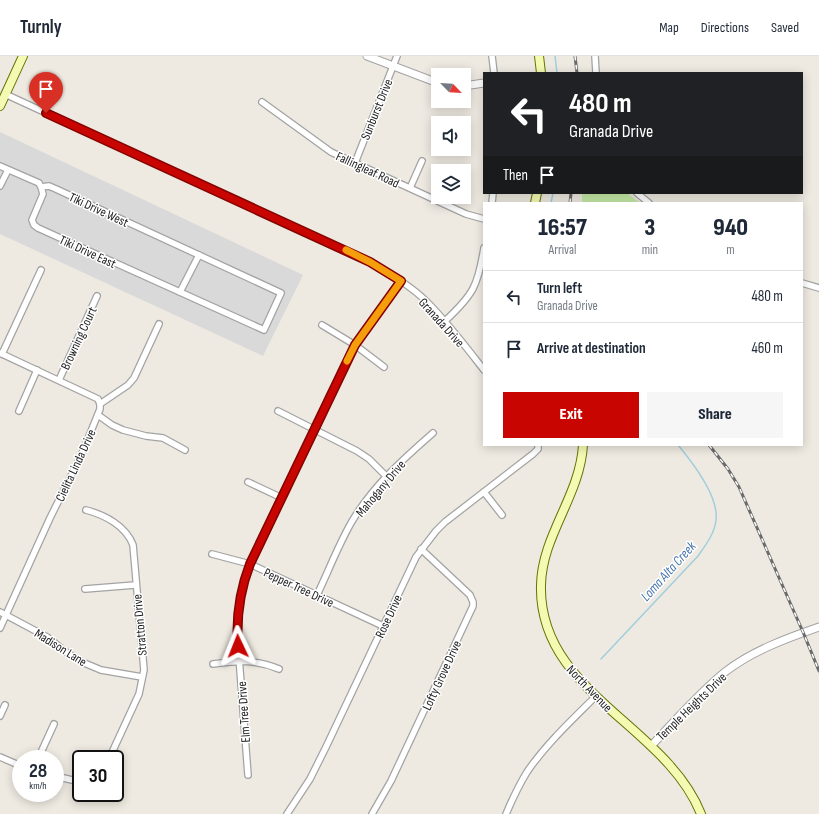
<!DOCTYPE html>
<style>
:root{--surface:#fff;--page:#f6f6f7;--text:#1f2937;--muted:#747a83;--line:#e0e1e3;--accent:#c80500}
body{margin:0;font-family:"Sofia Sans Condensed",sans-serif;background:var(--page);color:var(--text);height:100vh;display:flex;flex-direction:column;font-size:15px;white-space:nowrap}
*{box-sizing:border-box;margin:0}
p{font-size:13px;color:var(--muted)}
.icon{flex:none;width:22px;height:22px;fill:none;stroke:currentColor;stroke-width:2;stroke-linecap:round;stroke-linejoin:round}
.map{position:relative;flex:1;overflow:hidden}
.sheet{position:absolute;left:483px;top:146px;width:320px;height:244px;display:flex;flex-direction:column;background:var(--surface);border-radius:0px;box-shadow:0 2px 10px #0003}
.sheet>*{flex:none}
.top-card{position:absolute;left:483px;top:16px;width:320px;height:122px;border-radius:0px;box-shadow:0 2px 10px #0003;background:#202124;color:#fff;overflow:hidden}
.needle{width:26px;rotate:115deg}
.tools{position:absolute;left:431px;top:12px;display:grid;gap:8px}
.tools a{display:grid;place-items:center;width:40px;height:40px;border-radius:0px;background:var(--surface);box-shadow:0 2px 10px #0003;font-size:20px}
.speed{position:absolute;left:12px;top:694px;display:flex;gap:8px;font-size:20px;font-weight:700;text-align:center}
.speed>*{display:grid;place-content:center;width:52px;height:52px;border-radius:50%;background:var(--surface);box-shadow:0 2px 10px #0003;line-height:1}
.speed small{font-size:10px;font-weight:400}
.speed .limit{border:2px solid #111;border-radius:6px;background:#fff;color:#111}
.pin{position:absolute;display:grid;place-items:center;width:34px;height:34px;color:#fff;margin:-41px -17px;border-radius:50% 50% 50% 0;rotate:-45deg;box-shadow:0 0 4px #0007}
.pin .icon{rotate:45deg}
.me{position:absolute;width:44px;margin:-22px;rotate:358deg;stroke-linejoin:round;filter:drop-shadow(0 0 3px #0008)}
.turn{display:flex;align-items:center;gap:14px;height:84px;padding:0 20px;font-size:18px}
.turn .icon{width:52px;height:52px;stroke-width:2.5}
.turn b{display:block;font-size:28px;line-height:34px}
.then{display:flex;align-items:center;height:38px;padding:0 20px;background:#0003;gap:8px;font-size:15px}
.eta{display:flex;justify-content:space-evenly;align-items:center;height:68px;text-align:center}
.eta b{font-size:24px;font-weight:800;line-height:28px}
.cta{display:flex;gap:8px;margin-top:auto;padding:8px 20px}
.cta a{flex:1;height:46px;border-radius:0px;background:var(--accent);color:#fff;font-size:16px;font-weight:800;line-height:46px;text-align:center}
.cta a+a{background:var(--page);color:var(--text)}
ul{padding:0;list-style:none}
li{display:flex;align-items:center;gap:12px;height:52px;padding:0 20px;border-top:1px solid var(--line)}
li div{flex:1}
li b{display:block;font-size:15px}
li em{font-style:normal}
header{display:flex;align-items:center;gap:24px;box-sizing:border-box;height:56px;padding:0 20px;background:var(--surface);border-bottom:1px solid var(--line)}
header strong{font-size:19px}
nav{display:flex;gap:22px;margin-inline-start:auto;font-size:14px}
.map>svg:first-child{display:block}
</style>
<header>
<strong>Turnly</strong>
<nav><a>Map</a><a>Directions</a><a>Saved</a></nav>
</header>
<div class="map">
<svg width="819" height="758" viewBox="0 0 819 758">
<rect width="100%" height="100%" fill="#eeeae1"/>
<!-- residential -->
<path fill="#dad9d9" d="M 0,76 L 303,219 L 263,300 L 0,178 Z"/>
<!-- grass -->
<path fill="#c5eaa6" d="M 582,137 L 627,137 L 640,147 L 582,147 Z"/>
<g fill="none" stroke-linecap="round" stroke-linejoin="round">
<!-- stream -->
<g stroke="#a1cedd" stroke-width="1.5">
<path d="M 555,0 L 557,17"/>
<path d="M 551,147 L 553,137"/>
<path d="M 601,603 L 698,500 C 705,490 715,477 716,464 C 719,440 693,407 678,389"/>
</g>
<defs>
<g id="minor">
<path d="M 492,0 L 494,17"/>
<path d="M 595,0 L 596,17"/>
<path d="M 5,38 L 370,206 C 390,218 411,230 427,246 C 448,267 466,291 484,314"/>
<path d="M 262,46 L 331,96 L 466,158 L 484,163"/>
<path d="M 355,107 L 397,0"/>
<path d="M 0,110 L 39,127 L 41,131 L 49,130 L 56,133 L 281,237 L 264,274 L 38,172 L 34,169 L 32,164 L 43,138 L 41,131"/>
<path d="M 0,130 L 8,114"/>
<path d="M 410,132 L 422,105"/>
<path d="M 637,137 L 649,147"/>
<path d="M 492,147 L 493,137"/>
<path d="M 802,227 L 819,232"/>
<path d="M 180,236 L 199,199"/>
<path d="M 445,265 C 473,239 478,230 484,192"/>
<path d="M 322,269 L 355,289 L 384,311"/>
<path d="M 0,297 L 98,343 L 100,348 L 100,353 L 81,400 L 50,462 L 0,572"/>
<path d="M 2,298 L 41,214"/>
<path d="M 59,324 L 97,240"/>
<path d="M 100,348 L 128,329 L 134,322 L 159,268"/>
<path d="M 19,355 L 37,314"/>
<path d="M 278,355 L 357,395 L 369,403 L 386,420"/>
<path d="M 98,359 L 112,369 L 123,374 L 146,380 L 163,382 L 185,394"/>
<path d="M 248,426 L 282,442"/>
<path d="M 484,436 L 502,459"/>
<path d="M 86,454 C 105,459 126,470 133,489 L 144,614 L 139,638 L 109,703"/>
<path d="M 212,498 L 250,508 L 383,570"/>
<path d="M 85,533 L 135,529"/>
<path d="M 317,539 C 328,516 338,490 351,467 C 372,431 402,404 433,377"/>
<path d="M 0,556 L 47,581 L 66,596 L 82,606 L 101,614 L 142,621"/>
<path d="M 213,608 C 238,605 255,603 279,613"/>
<path d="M 0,660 L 5,649"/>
<path d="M 0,701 L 21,710"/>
<path d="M 38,703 L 54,668"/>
<path d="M 248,719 L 237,575 L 240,542 L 245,521 L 250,508 L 355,289 L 401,225"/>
<path d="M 55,720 L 72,724 L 81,725"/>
<path d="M 287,758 L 310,723 L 326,691 L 416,501 L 436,475 L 445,466 L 533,398 L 538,393 L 538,389"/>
<path d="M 372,758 L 391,725 L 473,550 L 473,546 L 470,539 L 421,493"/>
<path d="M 506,758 C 512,744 519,729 527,716 C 546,688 572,664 596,640"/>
</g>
<g id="tertiary">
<path d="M 367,0 L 438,27"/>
<path d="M 464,30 L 484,27"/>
<path d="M 651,690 C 675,665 698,638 725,616 C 752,595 787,582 819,571"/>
</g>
<g id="secondary">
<path d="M 539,0 L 541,17"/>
<path d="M 0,50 L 23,0"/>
<path d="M 535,147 L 537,137"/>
<path d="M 583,389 C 580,440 542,479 541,529 C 538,636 666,669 701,758"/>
</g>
</defs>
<!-- minor casing -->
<use href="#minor" stroke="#a3a3a3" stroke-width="8"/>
<!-- tertiary casing -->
<use href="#tertiary" stroke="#a3a3a3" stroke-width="9"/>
<!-- secondary casing -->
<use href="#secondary" stroke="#647303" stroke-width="10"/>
<!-- minor -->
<use href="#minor" stroke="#fff" stroke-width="5.5"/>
<!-- tertiary -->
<use href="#tertiary" stroke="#fff" stroke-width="7"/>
<!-- secondary -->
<use href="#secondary" stroke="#f5fab3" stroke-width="8"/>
<defs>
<g id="rail">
<path d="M 575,0 L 577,17"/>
<path d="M 570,147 L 571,137"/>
<path d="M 709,389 L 728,413 L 739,431 L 803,576 L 819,615"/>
</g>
</defs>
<!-- rail casing -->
<use href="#rail" stroke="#6a6a6a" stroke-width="3"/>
<!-- rail -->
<use href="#rail" stroke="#fff" stroke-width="1.5" stroke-dasharray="4.5" stroke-linecap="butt"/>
</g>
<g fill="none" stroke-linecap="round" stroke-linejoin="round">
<defs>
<path id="route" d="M 46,57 L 370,206 L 401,225 L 355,289 L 250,508 C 240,534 236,562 238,590"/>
</defs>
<!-- route casing -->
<use href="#route" stroke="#820300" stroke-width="10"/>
<!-- route -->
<use href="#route" stroke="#c80500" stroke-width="7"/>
<!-- slow -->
<path stroke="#f59e0b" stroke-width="7" d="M 346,194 L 370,206 L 401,225 L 355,289 L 347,305"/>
</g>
<g text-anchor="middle" stroke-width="3" stroke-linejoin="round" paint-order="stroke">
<!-- street labels -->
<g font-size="13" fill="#1c1c1c" stroke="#fff">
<text transform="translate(376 53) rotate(-68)" y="5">Sunburst Drive</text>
<text transform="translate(368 113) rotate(25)" y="5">Fallingleaf Road</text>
<text transform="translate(99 153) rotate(25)" y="5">Tiki Drive West</text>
<text transform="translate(88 195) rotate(25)" y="5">Tiki Drive East</text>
<text transform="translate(442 266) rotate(48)" y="5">Granada Drive</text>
<text transform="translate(78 282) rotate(-65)" y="5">Browning Court</text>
<text transform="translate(75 409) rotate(-65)" y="5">Cielita Linda Drive</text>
<text transform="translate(380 432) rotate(-50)" y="5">Mahogany Drive</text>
<text transform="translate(299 531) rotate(25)" y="5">Pepper Tree Drive</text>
<text transform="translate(388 560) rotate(-65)" y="5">Rose Drive</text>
<text transform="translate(139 569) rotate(-95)" y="5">Stratton Drive</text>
<text transform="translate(61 591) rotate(32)" y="5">Madison Lane</text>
<text transform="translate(441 619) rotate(-65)" y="5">Lofty Grove Drive</text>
<text transform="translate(590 632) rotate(46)" y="5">North Avenue</text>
<text transform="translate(691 650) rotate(-44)" y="5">Temple Heights Drive</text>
<text transform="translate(243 656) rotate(-94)" y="5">Elm Tree Drive</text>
</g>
<!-- water labels -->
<g font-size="14" font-style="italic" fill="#4877ad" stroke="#fff">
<text transform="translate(668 515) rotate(-48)" y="5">Loma Alta Creek</text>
</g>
</g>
</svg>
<div class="tools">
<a><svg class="needle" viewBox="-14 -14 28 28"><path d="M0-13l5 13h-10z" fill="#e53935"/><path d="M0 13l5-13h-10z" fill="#747a83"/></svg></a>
<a><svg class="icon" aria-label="sound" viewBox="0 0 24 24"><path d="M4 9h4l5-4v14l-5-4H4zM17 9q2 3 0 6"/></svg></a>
<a><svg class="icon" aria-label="layers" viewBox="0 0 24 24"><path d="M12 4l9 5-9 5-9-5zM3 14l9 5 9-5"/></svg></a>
</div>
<div class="speed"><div>28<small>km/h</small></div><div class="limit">30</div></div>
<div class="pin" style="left:46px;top:57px;background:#d93025"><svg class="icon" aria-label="arrive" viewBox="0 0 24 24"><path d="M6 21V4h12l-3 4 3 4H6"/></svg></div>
<svg class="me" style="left:238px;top:590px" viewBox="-20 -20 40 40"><path d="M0-17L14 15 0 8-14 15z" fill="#c80500" stroke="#fff" stroke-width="4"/></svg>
<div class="top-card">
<div class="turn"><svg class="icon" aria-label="left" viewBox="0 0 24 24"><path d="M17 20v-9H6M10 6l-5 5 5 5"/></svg><div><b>480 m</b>Granada Drive</div></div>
<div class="then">Then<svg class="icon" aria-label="arrive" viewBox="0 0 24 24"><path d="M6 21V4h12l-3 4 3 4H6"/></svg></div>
</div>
<section class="sheet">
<div class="eta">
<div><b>16:57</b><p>Arrival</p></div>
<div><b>3</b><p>min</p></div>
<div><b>940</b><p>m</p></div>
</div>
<ul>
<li><svg class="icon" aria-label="left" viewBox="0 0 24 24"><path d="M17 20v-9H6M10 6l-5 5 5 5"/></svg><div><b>Turn left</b><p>Granada Drive</p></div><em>480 m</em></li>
<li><svg class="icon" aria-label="arrive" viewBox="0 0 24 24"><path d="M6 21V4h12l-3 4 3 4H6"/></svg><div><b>Arrive at destination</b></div><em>460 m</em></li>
</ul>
<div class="cta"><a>Exit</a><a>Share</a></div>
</section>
</div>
